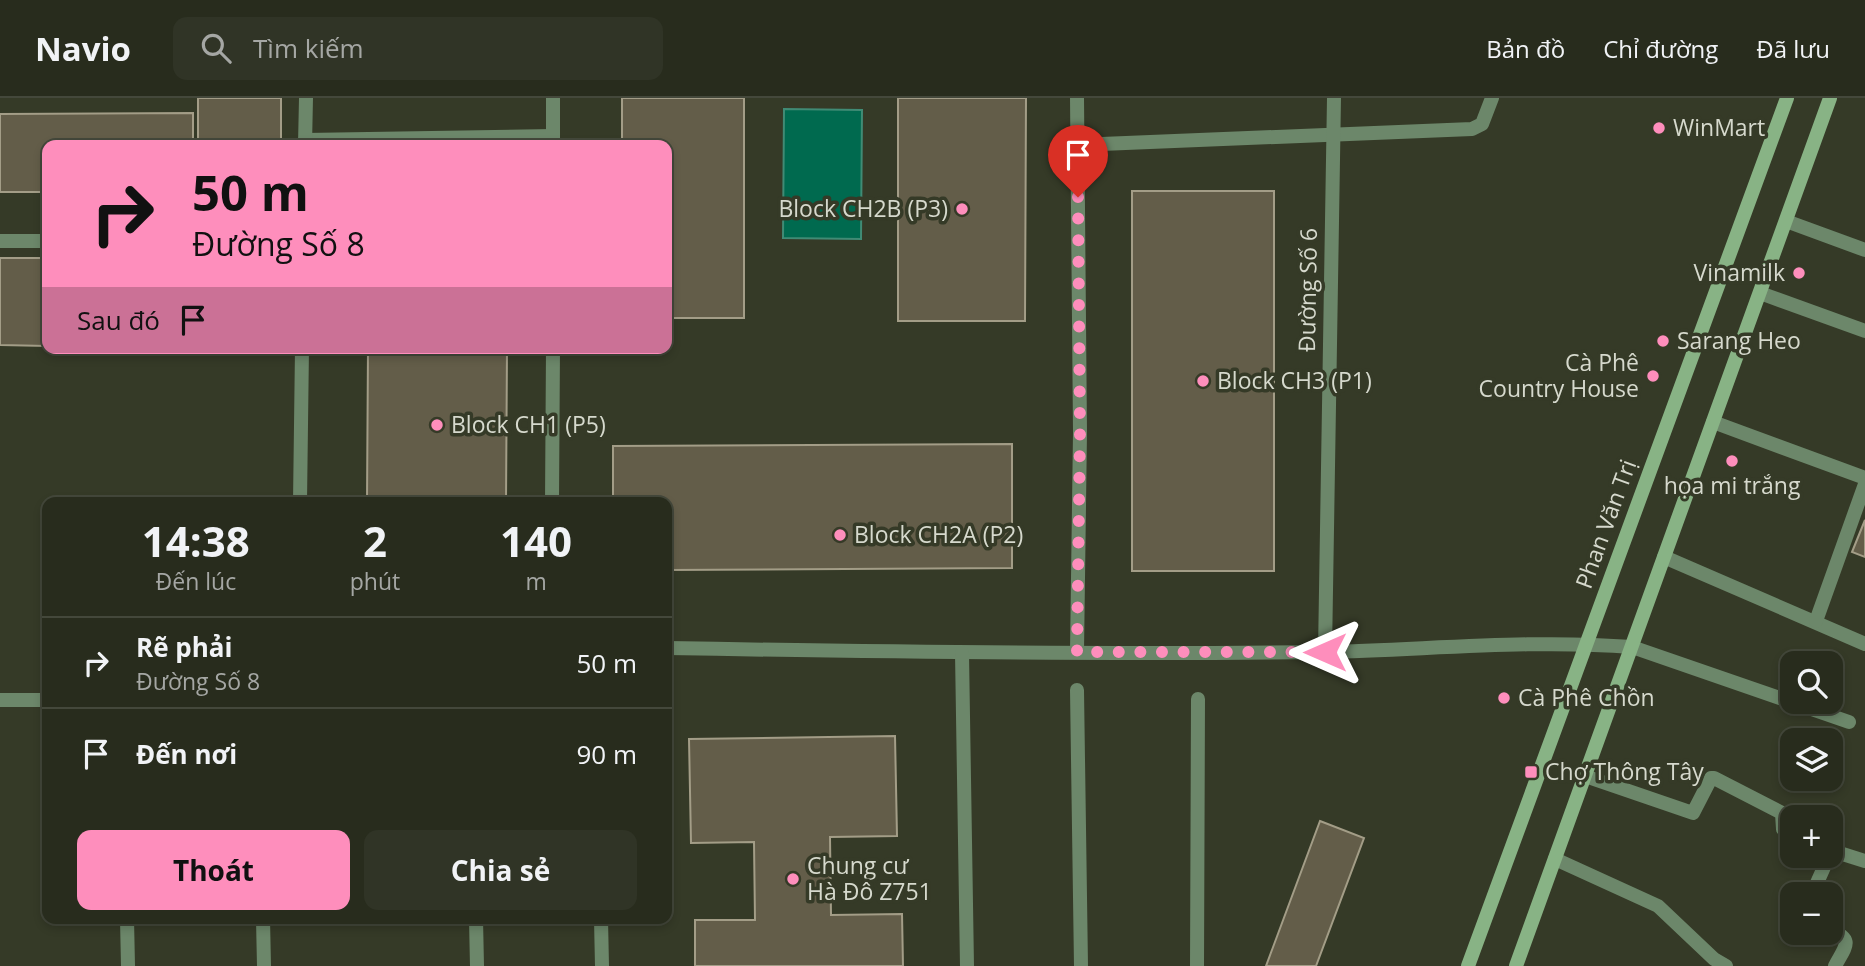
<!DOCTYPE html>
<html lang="vi">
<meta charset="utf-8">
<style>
:root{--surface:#282c1d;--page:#303426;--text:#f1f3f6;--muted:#a5a7a4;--line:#44483b;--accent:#fe8ebc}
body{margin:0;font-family:"Open Sans",sans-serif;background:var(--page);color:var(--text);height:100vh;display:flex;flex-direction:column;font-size:26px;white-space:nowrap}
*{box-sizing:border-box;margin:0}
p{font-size:23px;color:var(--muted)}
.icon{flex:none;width:38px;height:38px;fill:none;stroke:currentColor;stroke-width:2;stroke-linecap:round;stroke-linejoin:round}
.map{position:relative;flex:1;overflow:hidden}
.side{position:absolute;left:42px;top:399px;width:630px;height:427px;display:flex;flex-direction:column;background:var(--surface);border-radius:14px;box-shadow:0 4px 10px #0003,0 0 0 2px var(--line)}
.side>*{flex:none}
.guide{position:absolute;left:42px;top:42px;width:630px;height:214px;border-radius:14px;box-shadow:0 4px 10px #0003,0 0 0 2px var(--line);background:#fe8ebc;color:#111;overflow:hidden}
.buttons{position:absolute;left:1780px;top:553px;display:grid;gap:14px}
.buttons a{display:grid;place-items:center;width:63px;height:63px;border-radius:14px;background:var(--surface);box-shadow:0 4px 10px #0003,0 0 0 2px var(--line);font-size:35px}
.pin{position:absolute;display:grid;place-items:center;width:60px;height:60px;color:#fff;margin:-72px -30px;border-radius:50% 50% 50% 0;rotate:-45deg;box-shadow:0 0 7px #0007}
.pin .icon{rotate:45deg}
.me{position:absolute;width:77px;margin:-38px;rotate:270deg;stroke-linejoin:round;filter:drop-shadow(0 0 5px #0008)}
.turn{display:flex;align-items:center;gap:24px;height:147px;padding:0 35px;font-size:32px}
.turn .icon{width:91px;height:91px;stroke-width:2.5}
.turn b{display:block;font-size:49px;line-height:60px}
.then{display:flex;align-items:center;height:66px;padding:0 35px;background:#0003;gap:14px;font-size:26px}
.eta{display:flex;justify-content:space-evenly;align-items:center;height:119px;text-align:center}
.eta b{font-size:42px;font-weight:700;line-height:49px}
.button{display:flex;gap:14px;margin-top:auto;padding:14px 35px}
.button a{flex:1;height:80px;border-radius:14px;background:var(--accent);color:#111;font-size:28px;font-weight:700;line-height:80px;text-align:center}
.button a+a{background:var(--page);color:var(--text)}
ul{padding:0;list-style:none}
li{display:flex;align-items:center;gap:21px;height:91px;padding:0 35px;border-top:2px solid var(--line)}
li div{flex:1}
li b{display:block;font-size:26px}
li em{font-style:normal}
header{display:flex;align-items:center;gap:42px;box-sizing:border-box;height:98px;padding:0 35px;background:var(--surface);border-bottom:2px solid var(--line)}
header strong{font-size:33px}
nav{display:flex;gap:38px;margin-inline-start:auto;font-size:24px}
.search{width:490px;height:63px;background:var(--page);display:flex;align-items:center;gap:18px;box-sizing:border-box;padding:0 24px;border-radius:14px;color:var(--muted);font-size:26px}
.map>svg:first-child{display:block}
</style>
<header>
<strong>Navio</strong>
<div class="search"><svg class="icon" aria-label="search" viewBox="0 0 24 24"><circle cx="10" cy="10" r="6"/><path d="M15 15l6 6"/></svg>Tìm kiếm</div>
<nav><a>Bản đồ</a><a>Chỉ đường</a><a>Đã lưu</a></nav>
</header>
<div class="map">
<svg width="1865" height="868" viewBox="0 0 1865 868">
<rect width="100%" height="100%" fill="#353a27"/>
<!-- water -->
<path fill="#006a4f" stroke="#408b75" stroke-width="2" d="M 784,11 L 862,12 L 861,141 L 783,140 Z"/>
<!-- building -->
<g fill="#635d49" stroke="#a39d87" stroke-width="2">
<rect x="198" y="0" width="83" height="47"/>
<path d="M 622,0 L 744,0 L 744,220 L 667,220 L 667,47 L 622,47 Z"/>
<path d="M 898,0 L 1026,0 L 1025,223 L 898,223 Z"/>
<path d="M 193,15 L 193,47 L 47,47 L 47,94 L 0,94 L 0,16 Z"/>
<rect x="1132" y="93" width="142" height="380"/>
<path d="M 0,160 L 47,160 L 47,248 L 0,247 Z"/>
<path d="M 368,250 L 507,250 L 506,404 L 367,404 Z"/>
<path d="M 1012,346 L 1012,470 L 667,472 L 667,404 L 613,404 L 613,348 Z"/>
<path d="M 1865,422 L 1865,459 L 1852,454 Z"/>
<path d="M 895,638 L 897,738 L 830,739 L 831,817 L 902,816 L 903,868 L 695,868 L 695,822 L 755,822 L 754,744 L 691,745 L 689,641 Z"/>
<path d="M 1320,723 L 1364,740 L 1316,868 L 1266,868 Z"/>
</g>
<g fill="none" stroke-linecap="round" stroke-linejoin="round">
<!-- service -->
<g stroke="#6c876a" stroke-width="14">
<path d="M 1786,123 L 1865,152"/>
<path d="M 1760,195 L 1865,233"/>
<path d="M 1713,324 L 1865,380"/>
<path d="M 1664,459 L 1865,546"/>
<path d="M 1816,523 L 1865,386"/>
<path d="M 1632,549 L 1849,624"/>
<path d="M 0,602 L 47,602"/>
<path d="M 1585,678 L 1693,715 L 1711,680 L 1714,680 L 1782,715 L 1783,731 L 1792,735"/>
<path d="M 1830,752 L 1865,763"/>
<path d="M 1555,761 L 1658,808 L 1714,861 L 1726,868"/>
<path d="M 1812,796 L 1829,758"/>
<path d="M 1830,832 C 1855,841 1845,849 1835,868"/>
</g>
<!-- minor -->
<g stroke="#6c876a" stroke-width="14">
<path d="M 305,42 L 553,38"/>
<path d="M 553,46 L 553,0"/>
<path d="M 305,47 L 306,0"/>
<path d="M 1077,47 L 1472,31 L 1482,26 L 1492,0"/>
<path d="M 0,143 L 47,143"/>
<path d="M 300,404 L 302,250"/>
<path d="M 552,404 L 553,250"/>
<path d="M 667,550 C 886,554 1105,557 1324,554 C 1426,552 1530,541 1632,549"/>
<path d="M 1077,554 L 1080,334 L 1077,0"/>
<path d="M 1325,554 L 1334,0"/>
<path d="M 962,555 L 967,868"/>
<path d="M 1077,592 L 1081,868"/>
<path d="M 127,821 L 128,868"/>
<path d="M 263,821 L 264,868"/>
<path d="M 476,821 L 477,868"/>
<path d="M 601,821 L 602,868"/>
<path d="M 1197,868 L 1198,601"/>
</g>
<!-- secondary -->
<g stroke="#88b385" stroke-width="14">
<path d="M 1468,868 L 1787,0"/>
<path d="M 1516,868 L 1830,0"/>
</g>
</g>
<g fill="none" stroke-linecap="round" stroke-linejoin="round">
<!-- route -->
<path stroke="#fe8ebc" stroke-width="12" stroke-dasharray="0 21.6" d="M 1078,99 L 1080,334 L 1077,554 L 1325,554"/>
</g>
<!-- markers -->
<g fill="#fe8ebc" stroke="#353a27" stroke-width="2.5">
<circle cx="1659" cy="30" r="7"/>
<circle cx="962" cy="111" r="7"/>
<circle cx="1799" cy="175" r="7"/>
<circle cx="1663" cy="243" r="7"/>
<circle cx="1653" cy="278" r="7"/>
<circle cx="1203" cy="283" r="7"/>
<circle cx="437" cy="327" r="7"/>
<circle cx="1732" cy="363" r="7"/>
<circle cx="840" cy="437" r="7"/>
<circle cx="1504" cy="600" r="7"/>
<rect x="1524" y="667" width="14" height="14" rx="3.5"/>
<circle cx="793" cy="781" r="7"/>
</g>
<g text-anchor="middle" stroke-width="7" stroke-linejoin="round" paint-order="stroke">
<!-- poi labels -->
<g font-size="23" fill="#d6d9cd" stroke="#353a27" text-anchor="start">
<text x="1673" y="38">WinMart</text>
<text x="948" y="119" text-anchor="end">Block CH2B (P3)</text>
<text x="1785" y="183" text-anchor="end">Vinamilk</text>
<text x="1677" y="251">Sarang Heo</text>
<text x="1639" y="273" text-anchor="end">Cà Phê<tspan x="1639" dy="26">Country House</tspan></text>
<text x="1217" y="291">Block CH3 (P1)</text>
<text x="451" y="335">Block CH1 (P5)</text>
<text x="1732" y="396" text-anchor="middle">họa mi trắng</text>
<text x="854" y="445">Block CH2A (P2)</text>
<text x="1518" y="608">Cà Phê Chồn</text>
<text x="1545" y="682">Chợ Thông Tây</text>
<text x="807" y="776">Chung cư<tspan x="807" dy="26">Hà Đô Z751</tspan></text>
</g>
<!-- street labels -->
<g font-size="23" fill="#d6d9cd" stroke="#353a27">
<text transform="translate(1308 192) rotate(-89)" y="8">Đường Số 6</text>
<text transform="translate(1606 426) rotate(-70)" y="8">Phan Văn Trị</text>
</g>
</g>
</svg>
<div class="buttons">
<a><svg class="icon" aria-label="search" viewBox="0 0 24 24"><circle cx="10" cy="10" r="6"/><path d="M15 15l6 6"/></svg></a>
<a><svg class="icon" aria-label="layers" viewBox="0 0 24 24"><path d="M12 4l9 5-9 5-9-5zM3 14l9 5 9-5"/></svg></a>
<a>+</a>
<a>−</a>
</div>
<div class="pin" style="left:1078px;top:99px;background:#d93025"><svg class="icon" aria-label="arrive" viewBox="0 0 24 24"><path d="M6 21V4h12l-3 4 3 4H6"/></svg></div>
<svg class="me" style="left:1325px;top:554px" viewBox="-20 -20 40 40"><path d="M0-17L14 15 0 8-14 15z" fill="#fe8ebc" stroke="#fff" stroke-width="4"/></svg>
<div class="guide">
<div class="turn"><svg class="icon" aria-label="right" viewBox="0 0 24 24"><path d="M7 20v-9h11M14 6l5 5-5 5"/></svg><div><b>50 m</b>Đường Số 8</div></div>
<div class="then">Sau đó<svg class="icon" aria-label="arrive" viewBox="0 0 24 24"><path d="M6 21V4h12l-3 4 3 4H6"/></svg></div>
</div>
<section class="side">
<div class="eta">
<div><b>14:38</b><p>Đến lúc</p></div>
<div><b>2</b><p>phút</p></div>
<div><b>140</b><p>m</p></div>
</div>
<ul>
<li><svg class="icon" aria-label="right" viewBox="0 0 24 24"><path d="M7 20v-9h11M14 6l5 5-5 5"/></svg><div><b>Rẽ phải</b><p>Đường Số 8</p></div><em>50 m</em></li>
<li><svg class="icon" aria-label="arrive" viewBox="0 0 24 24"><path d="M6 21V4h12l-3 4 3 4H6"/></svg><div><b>Đến nơi</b></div><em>90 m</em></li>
</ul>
<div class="button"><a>Thoát</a><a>Chia sẻ</a></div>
</section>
</div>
